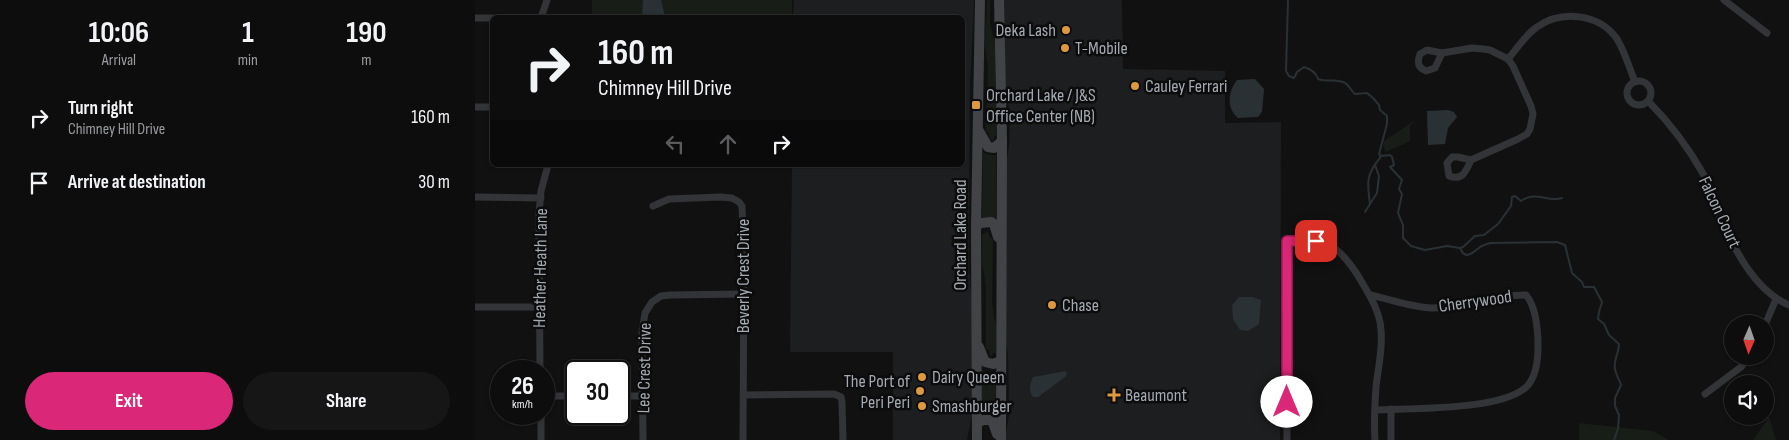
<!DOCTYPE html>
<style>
:root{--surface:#0d0d0e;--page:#161617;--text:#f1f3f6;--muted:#9a9c9e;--line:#2d2d2e;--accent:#db2777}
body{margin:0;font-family:"Sofia Sans Condensed",sans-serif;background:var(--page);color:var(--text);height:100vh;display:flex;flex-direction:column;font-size:19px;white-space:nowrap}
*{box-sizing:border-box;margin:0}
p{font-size:16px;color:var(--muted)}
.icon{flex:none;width:28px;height:28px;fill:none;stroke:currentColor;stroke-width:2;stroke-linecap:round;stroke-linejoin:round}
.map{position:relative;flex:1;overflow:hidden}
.drawer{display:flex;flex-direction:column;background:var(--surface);width:475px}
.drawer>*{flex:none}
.hud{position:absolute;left:15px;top:15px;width:475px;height:152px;border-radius:8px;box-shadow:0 1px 4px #0004,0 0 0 1px var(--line);background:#0d0d0e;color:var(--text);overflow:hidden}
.needle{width:32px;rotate:182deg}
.fabs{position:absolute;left:1249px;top:315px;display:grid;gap:10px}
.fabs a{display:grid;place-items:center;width:50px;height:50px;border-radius:50%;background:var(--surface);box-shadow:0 1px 4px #0004,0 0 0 1px var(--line);font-size:25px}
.speed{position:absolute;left:15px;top:360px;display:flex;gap:10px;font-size:25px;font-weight:700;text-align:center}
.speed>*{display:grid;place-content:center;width:65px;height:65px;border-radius:50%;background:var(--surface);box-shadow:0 1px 4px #0004,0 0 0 1px var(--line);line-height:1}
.speed small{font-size:12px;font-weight:400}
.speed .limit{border:2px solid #111;border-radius:8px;background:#fff;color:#111}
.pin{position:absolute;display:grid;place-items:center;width:42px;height:42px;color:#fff;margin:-21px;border-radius:10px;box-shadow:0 2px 8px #0006}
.me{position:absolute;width:55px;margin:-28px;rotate:0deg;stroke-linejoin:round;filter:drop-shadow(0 0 4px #0008)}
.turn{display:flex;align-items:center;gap:18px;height:105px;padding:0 25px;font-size:22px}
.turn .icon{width:65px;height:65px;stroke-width:2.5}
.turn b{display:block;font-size:35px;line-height:42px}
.lanes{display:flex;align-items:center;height:48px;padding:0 25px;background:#0003;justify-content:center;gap:25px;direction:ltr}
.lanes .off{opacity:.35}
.eta{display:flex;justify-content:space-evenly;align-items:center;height:85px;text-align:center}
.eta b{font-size:30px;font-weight:700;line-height:35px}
.cta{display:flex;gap:10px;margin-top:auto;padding:10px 25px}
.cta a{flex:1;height:58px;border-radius:30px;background:var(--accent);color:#fff;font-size:20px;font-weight:700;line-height:58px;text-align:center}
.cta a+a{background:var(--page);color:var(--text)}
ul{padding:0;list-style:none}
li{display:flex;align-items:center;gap:15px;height:65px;padding:0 25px}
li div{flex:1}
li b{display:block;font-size:19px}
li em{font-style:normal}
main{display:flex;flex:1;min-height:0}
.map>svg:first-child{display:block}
</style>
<main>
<section class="drawer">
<div class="eta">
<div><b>10:06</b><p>Arrival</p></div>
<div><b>1</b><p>min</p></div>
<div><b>190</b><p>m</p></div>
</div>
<ul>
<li><svg class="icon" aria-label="right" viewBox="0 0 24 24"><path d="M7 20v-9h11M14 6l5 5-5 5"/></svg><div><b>Turn right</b><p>Chimney Hill Drive</p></div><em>160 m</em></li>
<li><svg class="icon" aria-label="arrive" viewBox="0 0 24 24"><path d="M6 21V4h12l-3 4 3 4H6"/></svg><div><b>Arrive at destination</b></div><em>30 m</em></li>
</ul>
<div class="cta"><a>Exit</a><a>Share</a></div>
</section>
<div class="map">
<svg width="1314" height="440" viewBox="0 0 1314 440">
<rect width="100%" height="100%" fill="#111112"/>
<!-- built -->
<g fill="#1d1e1f">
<path d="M 319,0 L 499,0 L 495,86 L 494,224 L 494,269 L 498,312 L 497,415 L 492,440 L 418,440 L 418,352 L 315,352 L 317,165 L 488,165 L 488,18 L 318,17 Z"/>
<path d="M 527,0 L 647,0 L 648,69 L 750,71 L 750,123 L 806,122 L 805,440 L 530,440 L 534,415 L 533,354 L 531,342 L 531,166 L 534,145 L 535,113 L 531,95 Z"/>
</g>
<!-- green -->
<g fill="#181d18">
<rect x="117" y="0" width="200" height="17"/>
<path d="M 512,0 L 515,0 L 515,23 L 520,45 L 521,136 L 519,136 L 518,141 L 515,139 L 514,133 L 511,132 L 513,69 L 510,44 Z"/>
<path d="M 940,120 L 935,126 L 935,141 L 911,152 L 908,146 L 909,141 Z"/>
<path d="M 508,153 L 515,155 L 521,155 L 521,219 L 507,217 Z"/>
<path d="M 511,231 L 513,232 L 515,238 L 518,239 L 517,303 L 521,326 L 521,353 L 518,353 L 516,357 L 513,349 L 511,349 L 511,286 L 507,263 L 507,234 L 510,234 Z"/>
<path d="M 507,370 L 516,374 L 521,373 L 521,416 L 507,414 Z"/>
<path d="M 1294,417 L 1301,440 L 1278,440 Z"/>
<path d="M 1104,423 L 1178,431 L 1194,440 L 1104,440 Z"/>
</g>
<!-- water -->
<g fill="#293135">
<path d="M 168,0 L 186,0 L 190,17 L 167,17 Z"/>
<path d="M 780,79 L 789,89 L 787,112 L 783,117 L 763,118 C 751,108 753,92 762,80 Z"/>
<path d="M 973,110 L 979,112 L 982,117 L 973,128 L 970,144 L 953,145 L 952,111 Z"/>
<path d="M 764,297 L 778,297 L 786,300 L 784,324 L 773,331 L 765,330 L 758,319 L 757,305 Z"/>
<path d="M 591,371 L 592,374 L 590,377 L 563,397 L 558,397 C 553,390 555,384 558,377 Z"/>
</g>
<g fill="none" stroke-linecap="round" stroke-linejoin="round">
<!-- stream -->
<g stroke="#293135" stroke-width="2">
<path d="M 813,0 L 811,71 L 814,76 L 819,78 L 822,72 L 829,67 C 836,69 841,72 843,79 C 852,83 859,78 868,82 C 874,84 875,90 880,94 L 892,93 L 898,98 L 904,105 L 905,110 L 912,116 L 912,124 L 904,154 L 906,156 L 915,155 L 917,157 L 919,165 L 915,167 L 927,180 L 924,189 L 927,194 L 923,213 L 928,225 L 928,238 L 936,246 L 950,250 L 972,246 L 985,248 L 988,247 L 1000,236 L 1009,235 L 1023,224 L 1036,206 L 1037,197 L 1040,196 L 1046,201 C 1062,190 1072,203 1087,198"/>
<path d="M 895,204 C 892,183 891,174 905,158 L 905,156"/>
<path d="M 890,212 L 902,193 L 904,176 L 900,165"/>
<path d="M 985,248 C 991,261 996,253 1004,248 C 1007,245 1012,244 1016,243 L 1082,242 L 1090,245 L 1097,273 L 1107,282 L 1109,287 L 1119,287 L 1127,302 L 1124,312 L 1123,319 L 1129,324 L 1134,335 L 1144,344 C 1144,353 1138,361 1140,369 C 1141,375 1144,379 1146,385 L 1140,398 L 1140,406 L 1144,415 L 1143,429 L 1139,440"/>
</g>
<!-- minor -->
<g stroke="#333437" stroke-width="7">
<path d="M 1249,0 L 1292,33"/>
<path d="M 0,18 L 18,18"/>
<path d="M 66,18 L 72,0"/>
<path d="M 967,53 L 960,68 L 951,71 C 943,68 942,62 945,54 L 952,50 L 967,53 L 997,48 L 1008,49 L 1015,50 L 1033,59 L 1038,66 L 1056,106 L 1058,114 L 1055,129 L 1052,134 L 1043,139 L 996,160 L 983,157 L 977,157 L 972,163 L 974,176 C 988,181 991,171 996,160"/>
<path d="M 1033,59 C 1042,49 1050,35 1062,27 C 1086,10 1124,13 1142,39 C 1150,52 1154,67 1160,82"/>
<circle cx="1164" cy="93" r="12"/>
<path d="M 1173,101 C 1195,123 1215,150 1230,177 C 1238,192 1241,209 1248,224 C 1262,254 1282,292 1314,305"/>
<path d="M 0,107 L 18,107"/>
<path d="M 0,197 L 66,198"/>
<path d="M 178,206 L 194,199 L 245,197 L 257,198 L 264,202 L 267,206 L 269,253 L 268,440"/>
<path d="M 895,295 C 915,299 938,308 959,308 C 990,307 1021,294 1051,295 C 1061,307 1063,331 1063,347 C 1063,359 1062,373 1054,384 C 1033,411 935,408 901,410"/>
<path d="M 0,307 L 63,307"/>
<path d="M 1290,325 L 1301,299"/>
<path d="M 65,371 L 64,214 L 66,191 L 73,165"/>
<path d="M 1230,394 L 1266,367 L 1275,356"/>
<path d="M 269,395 L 359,394 L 366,397 L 367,402 L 368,440"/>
<path d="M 69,396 L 101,396"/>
<path d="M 144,396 L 168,396"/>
<path d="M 66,414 L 66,440"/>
<path d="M 168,440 L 167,332 L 170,313 L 177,302 L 186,296 L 196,295 L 268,294"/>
<path d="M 812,440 L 812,241 C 850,239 861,242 882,274 C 892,291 905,310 906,330 C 908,349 903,368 901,387 C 900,401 899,425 900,440"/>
<path d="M 916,440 L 916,409"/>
</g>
<!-- secondary -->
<g stroke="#414347" stroke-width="10">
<path d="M 524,0 L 527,141 L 526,440"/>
<path d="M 504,131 L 513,147 L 519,148 L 527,141"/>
<path d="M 501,226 L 506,223 L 516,222 L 519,224 L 523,237"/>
<path d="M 504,347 L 510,362 L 518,364 L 526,361"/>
<path d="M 502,423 L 508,420 L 517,420 L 522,434"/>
<path d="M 502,440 L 501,226 L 505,0"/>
</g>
</g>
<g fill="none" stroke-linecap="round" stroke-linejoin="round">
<defs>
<path id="route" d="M 812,402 L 812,241 L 841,241"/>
</defs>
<!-- route casing -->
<use href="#route" stroke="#8e194d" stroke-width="12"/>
<!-- route -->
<use href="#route" stroke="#db2777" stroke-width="9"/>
</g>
<!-- markers -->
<g fill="#dc9940" stroke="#0c0c0d" stroke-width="2">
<circle cx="591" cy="30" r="5"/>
<circle cx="590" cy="48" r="5"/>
<circle cx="660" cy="86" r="5"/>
<rect x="496" y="100" width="10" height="10" rx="2.5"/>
<circle cx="577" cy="305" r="5"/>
<circle cx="447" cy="377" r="5"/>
<circle cx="445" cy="391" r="5"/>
<path d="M636.5 387.5h5v5h5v5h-5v5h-5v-5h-5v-5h5z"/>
<circle cx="447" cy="406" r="5"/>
</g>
<g text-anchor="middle" stroke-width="5" stroke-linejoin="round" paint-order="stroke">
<!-- poi labels -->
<g font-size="18" fill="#a4aab2" stroke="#0c0c0d" text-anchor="start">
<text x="581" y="36" text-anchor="end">Deka Lash</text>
<text x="600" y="54">T-Mobile</text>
<text x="670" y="92">Cauley Ferrari</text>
<text x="511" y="101">Orchard Lake / J&amp;S<tspan x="511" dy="21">Office Center (NB)</tspan></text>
<text x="587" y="311">Chase</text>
<text x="457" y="383">Dairy Queen</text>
<text x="435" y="387" text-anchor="end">The Port of<tspan x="435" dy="21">Peri Peri</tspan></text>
<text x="650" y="401">Beaumont</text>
<text x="457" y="412">Smashburger</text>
</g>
<!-- street labels -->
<g font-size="18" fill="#a4aab2" stroke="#0c0c0d">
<text transform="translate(1245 212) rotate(65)" y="6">Falcon Court</text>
<text transform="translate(485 235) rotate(-90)" y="6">Orchard Lake Road</text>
<text transform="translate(65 268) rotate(-89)" y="6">Heather Heath Lane</text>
<text transform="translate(268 276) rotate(-90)" y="6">Beverly Crest Drive</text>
<text transform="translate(1000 301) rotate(-8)" y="6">Cherrywood</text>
<text transform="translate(169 368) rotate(-89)" y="6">Lee Crest Drive</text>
</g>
</g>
</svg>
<div class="fabs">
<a><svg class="needle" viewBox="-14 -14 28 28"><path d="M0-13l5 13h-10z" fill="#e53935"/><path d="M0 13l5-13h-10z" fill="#9a9c9e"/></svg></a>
<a><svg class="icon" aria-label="sound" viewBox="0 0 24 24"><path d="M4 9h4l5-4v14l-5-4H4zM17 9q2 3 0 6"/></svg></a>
</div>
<div class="speed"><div>26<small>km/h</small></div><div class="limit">30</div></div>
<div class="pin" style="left:841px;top:241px;background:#d93025"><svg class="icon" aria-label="arrive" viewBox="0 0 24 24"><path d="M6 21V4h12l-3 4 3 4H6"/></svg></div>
<svg class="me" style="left:812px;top:402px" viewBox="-20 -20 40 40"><circle r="19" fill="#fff"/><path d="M0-13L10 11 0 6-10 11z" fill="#db2777"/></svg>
<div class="hud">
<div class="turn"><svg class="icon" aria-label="right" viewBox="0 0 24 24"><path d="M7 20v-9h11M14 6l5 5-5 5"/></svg><div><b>160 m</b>Chimney Hill Drive</div></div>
<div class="lanes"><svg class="icon off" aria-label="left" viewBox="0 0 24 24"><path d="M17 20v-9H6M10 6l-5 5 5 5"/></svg><svg class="icon off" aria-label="ahead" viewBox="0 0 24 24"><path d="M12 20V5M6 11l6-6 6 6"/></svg><svg class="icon" aria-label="right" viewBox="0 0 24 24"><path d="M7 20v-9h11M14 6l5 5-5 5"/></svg></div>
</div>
</div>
</main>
